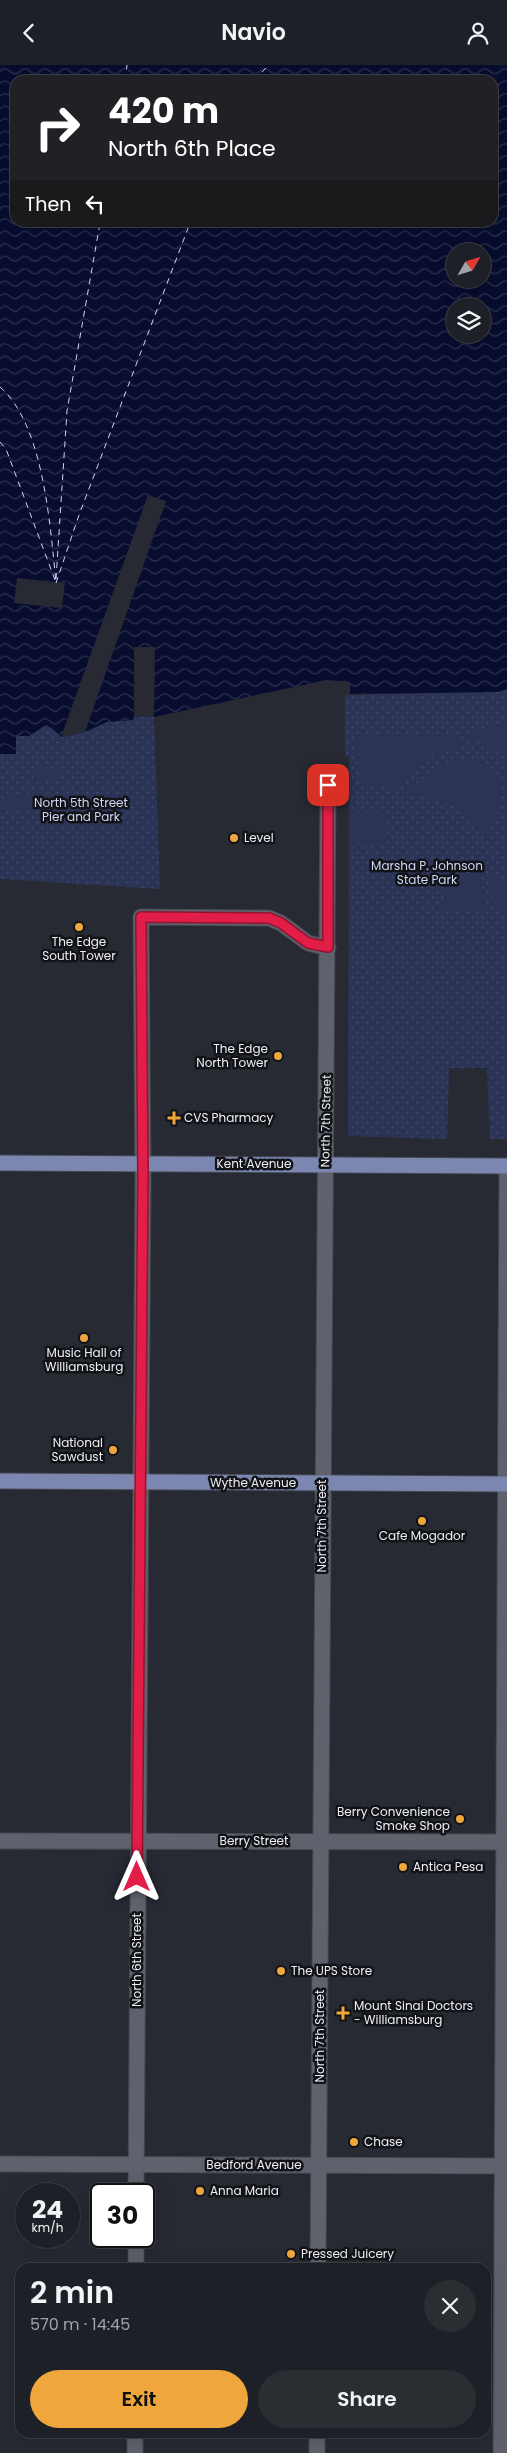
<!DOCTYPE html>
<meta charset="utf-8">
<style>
:root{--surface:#1d2026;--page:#2a2d32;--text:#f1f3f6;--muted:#a0a3a7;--line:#3b3e43;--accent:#efa73d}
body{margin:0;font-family:Poppins,sans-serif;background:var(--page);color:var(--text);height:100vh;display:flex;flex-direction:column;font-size:19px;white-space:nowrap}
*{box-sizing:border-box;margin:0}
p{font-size:16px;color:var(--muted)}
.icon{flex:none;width:28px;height:28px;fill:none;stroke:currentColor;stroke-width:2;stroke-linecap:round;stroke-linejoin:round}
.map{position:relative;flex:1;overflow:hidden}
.side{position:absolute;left:15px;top:2198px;width:476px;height:175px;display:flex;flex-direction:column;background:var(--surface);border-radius:15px;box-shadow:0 5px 20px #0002,0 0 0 1px var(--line)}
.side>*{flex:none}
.guide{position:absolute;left:10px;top:10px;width:488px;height:152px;border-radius:15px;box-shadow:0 5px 20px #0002,0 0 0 1px var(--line);background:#202124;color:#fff;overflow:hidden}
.needle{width:32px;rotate:51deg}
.tools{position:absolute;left:446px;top:178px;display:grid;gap:10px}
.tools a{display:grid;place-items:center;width:45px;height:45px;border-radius:50%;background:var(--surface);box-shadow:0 5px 20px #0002,0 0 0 1px var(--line);font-size:25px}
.speed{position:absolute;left:15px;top:2118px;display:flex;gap:10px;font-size:25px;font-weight:700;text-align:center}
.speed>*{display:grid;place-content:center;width:65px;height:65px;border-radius:50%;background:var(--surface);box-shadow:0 5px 20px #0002,0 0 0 1px var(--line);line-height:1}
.speed small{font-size:12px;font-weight:400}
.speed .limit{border:2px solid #111;border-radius:8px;background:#fff;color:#111}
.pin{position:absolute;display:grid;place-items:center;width:42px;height:42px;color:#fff;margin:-21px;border-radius:10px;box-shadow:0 2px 8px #0006}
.me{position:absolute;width:55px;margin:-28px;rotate:0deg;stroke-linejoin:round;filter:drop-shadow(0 0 4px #0008)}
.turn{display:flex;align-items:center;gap:18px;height:105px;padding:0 15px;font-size:22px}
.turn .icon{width:65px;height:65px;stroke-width:2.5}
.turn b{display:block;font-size:35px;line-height:42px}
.then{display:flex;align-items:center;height:48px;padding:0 15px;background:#0003;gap:10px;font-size:19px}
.round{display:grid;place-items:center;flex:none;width:52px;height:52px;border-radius:26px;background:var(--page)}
.summary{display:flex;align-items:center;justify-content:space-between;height:85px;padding:0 15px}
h1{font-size:30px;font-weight:600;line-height:38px}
.action{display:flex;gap:10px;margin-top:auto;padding:10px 15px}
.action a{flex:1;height:58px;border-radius:30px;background:var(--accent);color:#111;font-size:20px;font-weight:600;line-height:58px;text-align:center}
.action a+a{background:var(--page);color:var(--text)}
header{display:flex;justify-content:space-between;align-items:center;height:65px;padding:0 15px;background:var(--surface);font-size:22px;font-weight:600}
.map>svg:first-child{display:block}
</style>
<header><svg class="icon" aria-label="back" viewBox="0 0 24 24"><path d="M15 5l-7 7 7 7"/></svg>Navio<svg class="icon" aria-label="person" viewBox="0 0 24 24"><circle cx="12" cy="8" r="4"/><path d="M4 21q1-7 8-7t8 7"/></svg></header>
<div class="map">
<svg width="507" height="2388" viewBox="0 0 507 2388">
<defs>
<pattern id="park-dots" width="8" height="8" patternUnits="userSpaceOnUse" patternTransform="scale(1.25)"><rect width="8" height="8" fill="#2b3456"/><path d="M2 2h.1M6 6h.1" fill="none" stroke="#404867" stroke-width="1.8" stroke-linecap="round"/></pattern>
<pattern id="water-waves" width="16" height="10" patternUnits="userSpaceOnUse" patternTransform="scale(1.25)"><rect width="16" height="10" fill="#080d30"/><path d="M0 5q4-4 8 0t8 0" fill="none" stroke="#2c314f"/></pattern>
</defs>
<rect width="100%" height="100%" fill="#272a33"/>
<!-- park -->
<g fill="url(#park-dots)">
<path d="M 507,624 L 507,1074 L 490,1074 L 487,1003 L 449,1003 L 447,1074 L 348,1071 L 349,691 L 345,691 L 345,630 L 498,627 Z"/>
<path d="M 134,652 L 154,652 L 160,824 L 0,814 L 0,689 L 16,689 L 16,671 L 29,671 L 46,660 L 53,664 L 85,667 L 107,657 L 133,655 Z"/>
</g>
<!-- garden -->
<g fill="#2b3456">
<path d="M 507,657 L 507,693 L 479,677 L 468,676 L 467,668 Z"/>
<path d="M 457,670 L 460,680 L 431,693 L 393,723 L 360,718 L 354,671 Z"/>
<path d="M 475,695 L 496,706 L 502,738 L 485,774 L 462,742 L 403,727 L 451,696 Z"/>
<path d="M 49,700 L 51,707 L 69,705 L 54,710 L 52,715 L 34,718 L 37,702 Z"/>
<path d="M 49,724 L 41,745 L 0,742 L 0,733 Z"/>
<path d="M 387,747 L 387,782 L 352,782 L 352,748 Z"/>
<path d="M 481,799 L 484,846 L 439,846 L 449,822 Z"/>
<path d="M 491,808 L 507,821 L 507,845 L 494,847 Z"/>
</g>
<!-- water -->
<path fill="url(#water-waves)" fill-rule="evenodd" d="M 0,0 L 507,0 L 507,624 L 498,627 L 350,629 L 350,617 L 327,615 L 154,652 L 134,652 L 133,655 L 107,657 L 85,667 L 61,672 L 53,664 L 46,660 L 29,671 L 16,671 L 16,689 L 0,689 ZM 15,15 L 492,15 L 492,158 L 15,158 ZM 455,186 L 482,186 L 482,214 L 455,214 ZM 455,241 L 482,241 L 482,269 L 455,269 Z"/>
<!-- pier -->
<g fill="#272a33">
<path d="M 148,430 L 166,436 L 85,667 L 61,672 Z"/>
<path d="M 17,513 L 65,518 L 62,543 L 14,538 Z"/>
<path d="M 134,582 L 155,582 L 154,652 L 134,652 Z"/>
</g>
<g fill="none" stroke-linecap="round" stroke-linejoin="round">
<!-- ferry -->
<g stroke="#cdd6f2" stroke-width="1" stroke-dasharray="6 5" stroke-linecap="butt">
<path d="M 125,15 L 127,0"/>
<path d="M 254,15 L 269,0"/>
<path d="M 0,322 C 44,360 50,461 56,517"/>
<path d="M 0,377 L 6,384 L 55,515"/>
<path d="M 56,514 L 67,346 L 100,158"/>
<path d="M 56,518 L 79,450 L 190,158"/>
</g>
<defs>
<g id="minor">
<path d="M 0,1776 L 507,1777"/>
<path d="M 0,2099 L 507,2101"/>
<path d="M 136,2129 L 143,1111 L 141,852 L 269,853 L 281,858 L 308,878 L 328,883"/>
<path d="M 136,2202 L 136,2171"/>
<path d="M 318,2202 L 328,720"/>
<path d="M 135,2388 L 135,2368"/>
<path d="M 317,2388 L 317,2368"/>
<path d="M 501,2388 L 507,1101"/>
</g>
<g id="major">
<path d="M 0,1098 L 507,1101"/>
<path d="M 0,1416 L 507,1419"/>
</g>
</defs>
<!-- minor casing -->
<use href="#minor" stroke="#45484f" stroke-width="17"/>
<!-- major casing -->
<use href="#major" stroke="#45484f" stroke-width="17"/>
<!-- minor -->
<use href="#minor" stroke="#5f626c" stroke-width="15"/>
<!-- major -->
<use href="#major" stroke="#7b87b0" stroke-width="15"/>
</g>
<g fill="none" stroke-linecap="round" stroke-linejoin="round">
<defs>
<path id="route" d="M 137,1812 L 143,1112 L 141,852 L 269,853 L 281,858 L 308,878 L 328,882 L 328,720"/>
</defs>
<!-- route casing -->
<use href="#route" stroke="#92132f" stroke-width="12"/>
<!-- route -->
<use href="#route" stroke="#e11d48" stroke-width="9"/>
</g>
<!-- markers -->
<g fill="#efa73d" stroke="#121317" stroke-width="2">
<circle cx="234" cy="773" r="5"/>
<circle cx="79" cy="862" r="5"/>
<circle cx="278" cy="991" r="5"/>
<path d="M171.5 1045.5h5v5h5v5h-5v5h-5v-5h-5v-5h5z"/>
<circle cx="84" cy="1273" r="5"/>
<circle cx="113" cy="1385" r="5"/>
<circle cx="422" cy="1456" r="5"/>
<circle cx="460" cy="1754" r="5"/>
<circle cx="403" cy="1802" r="5"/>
<circle cx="281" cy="1906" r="5"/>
<path d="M340.5 1940.5h5v5h5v5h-5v5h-5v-5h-5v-5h5z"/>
<circle cx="354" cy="2077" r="5"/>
<circle cx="200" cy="2126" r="5"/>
<circle cx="291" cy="2189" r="5"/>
</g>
<g text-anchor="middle" stroke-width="5" stroke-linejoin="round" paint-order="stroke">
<!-- park labels -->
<g font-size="12" fill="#cdd6f2" stroke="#121317">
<text x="81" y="742">North 5th Street<tspan x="81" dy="14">Pier and Park</tspan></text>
<text x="427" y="805">Marsha P. Johnson<tspan x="427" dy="14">State Park</tspan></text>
</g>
<!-- poi labels -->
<g font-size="12" fill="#edeff5" stroke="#121317" text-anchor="start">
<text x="244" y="777">Level</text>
<text x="79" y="881" text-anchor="middle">The Edge<tspan x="79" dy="14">South Tower</tspan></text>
<text x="268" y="988" text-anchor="end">The Edge<tspan x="268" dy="14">North Tower</tspan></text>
<text x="184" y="1057">CVS Pharmacy</text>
<text x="84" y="1292" text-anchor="middle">Music Hall of<tspan x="84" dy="14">Williamsburg</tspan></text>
<text x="103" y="1382" text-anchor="end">National<tspan x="103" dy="14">Sawdust</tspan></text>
<text x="422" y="1475" text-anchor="middle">Cafe Mogador</text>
<text x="450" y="1751" text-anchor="end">Berry Convenience<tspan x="450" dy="14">Smoke Shop</tspan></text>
<text x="413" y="1806">Antica Pesa</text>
<text x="291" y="1910">The UPS Store</text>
<text x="354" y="1945">Mount Sinai Doctors<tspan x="354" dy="14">- Williamsburg</tspan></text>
<text x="364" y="2081">Chase</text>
<text x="210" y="2130">Anna Maria</text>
<text x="301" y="2193">Pressed Juicery</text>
</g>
<!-- street labels -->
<g font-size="12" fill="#edeff5" stroke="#121317">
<text transform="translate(326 1056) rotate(-89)" y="4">North 7th Street</text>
<text x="254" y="1103">Kent Avenue</text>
<text x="253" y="1422">Wythe Avenue</text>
<text transform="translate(322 1461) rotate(-90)" y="4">North 7th Street</text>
<text x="254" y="1780">Berry Street</text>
<text transform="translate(137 1895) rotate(-90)" y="4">North 6th Street</text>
<text transform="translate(320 1971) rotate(-90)" y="4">North 7th Street</text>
<text x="254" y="2104">Bedford Avenue</text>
</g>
</g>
</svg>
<div class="tools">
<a><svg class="needle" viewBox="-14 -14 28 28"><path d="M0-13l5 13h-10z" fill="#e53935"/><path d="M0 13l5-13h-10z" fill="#a0a3a7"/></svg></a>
<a><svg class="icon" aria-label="layers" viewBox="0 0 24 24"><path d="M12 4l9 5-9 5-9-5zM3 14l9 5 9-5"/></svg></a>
</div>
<div class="speed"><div>24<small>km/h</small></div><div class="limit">30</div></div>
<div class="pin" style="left:328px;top:720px;background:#d93025"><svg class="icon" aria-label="arrive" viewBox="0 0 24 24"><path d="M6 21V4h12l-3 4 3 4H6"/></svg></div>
<svg class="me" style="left:137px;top:1812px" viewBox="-20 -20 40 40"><path d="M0-17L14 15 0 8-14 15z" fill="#e11d48" stroke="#fff" stroke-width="4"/></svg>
<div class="guide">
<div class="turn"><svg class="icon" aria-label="right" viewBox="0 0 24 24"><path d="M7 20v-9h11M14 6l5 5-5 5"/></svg><div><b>420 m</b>North 6th Place</div></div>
<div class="then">Then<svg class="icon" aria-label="left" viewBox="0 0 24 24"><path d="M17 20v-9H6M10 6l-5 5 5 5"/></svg></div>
</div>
<section class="side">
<div class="summary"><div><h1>2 min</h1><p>570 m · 14:45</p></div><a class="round"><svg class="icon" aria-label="close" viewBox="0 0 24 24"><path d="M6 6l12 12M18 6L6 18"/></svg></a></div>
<div class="action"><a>Exit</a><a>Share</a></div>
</section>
</div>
